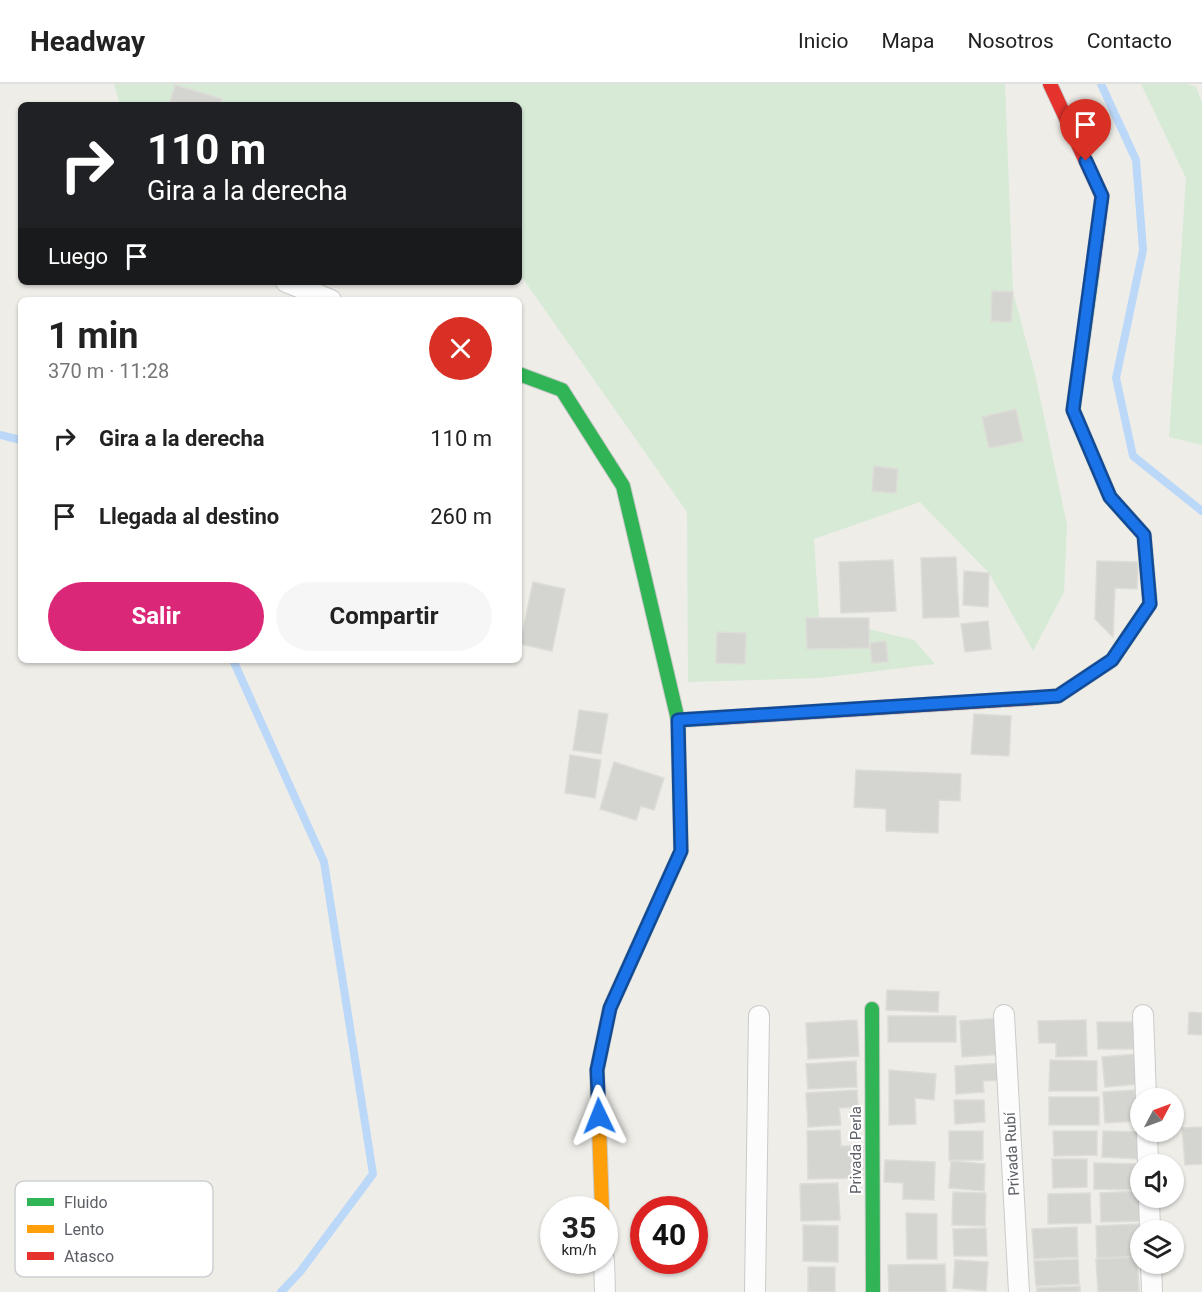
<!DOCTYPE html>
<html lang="es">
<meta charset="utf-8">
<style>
:root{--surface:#fff;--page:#f6f6f6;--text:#222;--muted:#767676;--line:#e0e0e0;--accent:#db2777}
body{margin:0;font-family:Roboto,sans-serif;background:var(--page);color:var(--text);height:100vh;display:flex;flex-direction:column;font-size:22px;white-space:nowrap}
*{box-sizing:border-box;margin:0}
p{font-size:20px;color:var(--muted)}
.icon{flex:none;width:33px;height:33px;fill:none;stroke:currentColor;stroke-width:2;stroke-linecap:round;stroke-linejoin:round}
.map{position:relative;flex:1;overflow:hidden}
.panel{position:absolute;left:18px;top:213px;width:504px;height:366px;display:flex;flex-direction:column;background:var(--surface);border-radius:9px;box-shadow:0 2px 4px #0004}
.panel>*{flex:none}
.guide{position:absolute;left:18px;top:18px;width:504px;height:183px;border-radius:9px;box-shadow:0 2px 4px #0004;background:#202124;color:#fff;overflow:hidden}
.needle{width:39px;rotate:49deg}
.buttons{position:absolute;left:1130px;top:1004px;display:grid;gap:12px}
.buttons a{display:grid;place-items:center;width:54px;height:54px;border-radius:50%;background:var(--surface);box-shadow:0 2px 4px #0004;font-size:30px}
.speed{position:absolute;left:540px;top:1112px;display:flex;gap:12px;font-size:30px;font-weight:700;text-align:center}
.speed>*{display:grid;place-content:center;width:78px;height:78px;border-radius:50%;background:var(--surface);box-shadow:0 2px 4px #0004;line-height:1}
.speed small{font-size:15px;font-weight:400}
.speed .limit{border:9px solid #d22;background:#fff;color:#111}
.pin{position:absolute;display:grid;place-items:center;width:51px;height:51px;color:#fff;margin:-62px -26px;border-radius:50% 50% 50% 0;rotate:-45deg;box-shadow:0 0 6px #0007}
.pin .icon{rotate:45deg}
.me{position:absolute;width:66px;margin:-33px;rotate:358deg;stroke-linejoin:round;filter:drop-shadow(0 0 4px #0008)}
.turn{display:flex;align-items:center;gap:21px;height:126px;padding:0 30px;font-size:27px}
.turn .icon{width:78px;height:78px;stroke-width:2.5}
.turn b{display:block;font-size:42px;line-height:51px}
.then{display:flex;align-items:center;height:57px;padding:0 30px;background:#0003;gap:12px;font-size:22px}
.round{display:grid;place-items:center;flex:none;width:63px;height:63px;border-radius:32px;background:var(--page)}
.overview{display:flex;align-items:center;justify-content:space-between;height:102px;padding:0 30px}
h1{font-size:36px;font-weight:700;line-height:45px}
.action{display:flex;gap:12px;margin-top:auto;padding:12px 30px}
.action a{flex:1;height:69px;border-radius:36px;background:var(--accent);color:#fff;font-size:24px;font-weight:700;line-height:69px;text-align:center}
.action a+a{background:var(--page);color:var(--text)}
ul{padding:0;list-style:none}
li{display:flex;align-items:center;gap:18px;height:78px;padding:0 30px}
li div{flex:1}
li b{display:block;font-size:22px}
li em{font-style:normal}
header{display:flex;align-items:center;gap:36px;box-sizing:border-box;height:84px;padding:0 30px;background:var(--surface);border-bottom:2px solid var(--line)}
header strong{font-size:28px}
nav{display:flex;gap:33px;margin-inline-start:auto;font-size:21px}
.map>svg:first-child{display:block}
</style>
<header>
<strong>Headway</strong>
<nav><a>Inicio</a><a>Mapa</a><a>Nosotros</a><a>Contacto</a></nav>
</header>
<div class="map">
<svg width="1202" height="1208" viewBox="0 0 1202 1208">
<rect width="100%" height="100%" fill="#eeede8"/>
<!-- green -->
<g fill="#d6ead6">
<path d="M 114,0 L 1005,0 L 1013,208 L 1035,290 L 1067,441 L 1064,508 L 1033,567 L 989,489 L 920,418 L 814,455 L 819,533 L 914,556 L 935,580 L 820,594 L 688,598 L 687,428 L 519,189 L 519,21 L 120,21 Z"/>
<path d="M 1141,0 L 1187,0 L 1196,3 L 1202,19 L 1202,361 L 1169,353 L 1186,94 Z"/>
</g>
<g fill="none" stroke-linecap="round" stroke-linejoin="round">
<!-- stream -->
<g stroke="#bcd8f8" stroke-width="8">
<path d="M 1101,0 L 1136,76 L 1143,166 L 1116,294 L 1133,372 L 1202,427"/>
<path d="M 0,351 L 21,356"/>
<path d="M 233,576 L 324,778 L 373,1090 L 300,1188 L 281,1208"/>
</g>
</g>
<!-- building -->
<g fill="#d4d4d1" stroke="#dddcd7" stroke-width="1.5">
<path d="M 175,1 L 222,15 L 220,21 L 169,21 Z"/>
<path d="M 992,207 L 1013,208 L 1011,238 L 991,237 Z"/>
<path d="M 1016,325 L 1023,357 L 989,364 L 982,333 Z"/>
<path d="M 874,382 L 898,385 L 896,409 L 872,407 Z"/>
<path d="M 956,473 L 959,533 L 923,534 L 921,474 Z"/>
<path d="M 893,476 L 896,527 L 841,529 L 839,478 Z"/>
<path d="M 1097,477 L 1138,478 L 1137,505 L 1115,504 L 1113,553 L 1095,535 Z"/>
<path d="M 964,487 L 989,489 L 988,523 L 963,521 Z"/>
<path d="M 533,498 L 565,505 L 552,567 L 520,560 Z"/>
<path d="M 806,534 L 869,534 L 869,564 L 807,565 Z"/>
<path d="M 988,537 L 991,565 L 965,568 L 961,540 Z"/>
<path d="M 717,548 L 746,549 L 745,580 L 716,579 Z"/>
<path d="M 886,557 L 888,578 L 872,579 L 870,559 Z"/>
<path d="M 579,626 L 608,630 L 601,670 L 573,666 Z"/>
<path d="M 974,630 L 1011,632 L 1009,672 L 971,670 Z"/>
<path d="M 570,671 L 601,676 L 595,714 L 565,709 Z"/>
<path d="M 614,678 L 664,694 L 654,726 L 641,722 L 636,736 L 600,725 Z"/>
<path d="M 856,686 L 961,690 L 960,717 L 939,716 L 938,749 L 886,747 L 886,725 L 854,723 Z"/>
<path d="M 887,906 L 939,908 L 938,928 L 886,926 Z"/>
<path d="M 1189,928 L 1202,929 L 1202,951 L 1188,950 Z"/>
<rect x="888" y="932" width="68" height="26"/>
<path d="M 1001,934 L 1004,970 L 962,973 L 960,937 Z"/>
<path d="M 857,936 L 859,972 L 808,975 L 806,939 Z"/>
<path d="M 1086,936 L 1087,972 L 1056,973 L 1056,959 L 1039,959 L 1038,937 Z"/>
<path d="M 1097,938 L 1136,938 L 1137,965 L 1098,965 Z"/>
<path d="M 1137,970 L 1140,1000 L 1105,1003 L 1102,973 Z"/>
<path d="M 1050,976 L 1097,977 L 1097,1007 L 1049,1007 Z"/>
<path d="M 856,977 L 857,1003 L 808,1005 L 806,980 Z"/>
<path d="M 1003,979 L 1004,996 L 983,997 L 984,1008 L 956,1010 L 955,982 Z"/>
<path d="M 889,986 L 936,990 L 934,1016 L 915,1014 L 916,1040 L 889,1041 Z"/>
<path d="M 857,1006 L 858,1023 L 839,1024 L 841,1041 L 808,1043 L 806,1009 Z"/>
<path d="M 1135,1006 L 1137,1037 L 1105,1039 L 1103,1008 Z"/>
<rect x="1049" y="1013" width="50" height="28"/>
<path d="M 954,1016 L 984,1016 L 985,1038 L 955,1040 Z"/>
<path d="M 1202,1043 L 1202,1080 L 1185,1081 L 1182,1044 Z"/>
<path d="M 840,1046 L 841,1062 L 863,1062 L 863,1094 L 808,1095 L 807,1047 Z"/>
<rect x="949" y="1047" width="34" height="29"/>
<path d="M 1053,1047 L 1097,1047 L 1097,1071 L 1054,1072 Z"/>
<path d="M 1103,1047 L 1141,1048 L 1140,1075 L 1102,1073 Z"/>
<path d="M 1052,1075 L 1087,1075 L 1087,1103 L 1053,1104 Z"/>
<path d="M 885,1076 L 935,1078 L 934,1116 L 903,1115 L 903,1099 L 884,1098 Z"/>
<path d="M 951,1077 L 985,1080 L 984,1107 L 949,1104 Z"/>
<path d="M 1094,1079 L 1138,1080 L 1138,1106 L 1094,1105 Z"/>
<path d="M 838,1099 L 840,1136 L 801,1137 L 800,1100 Z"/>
<path d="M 1140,1107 L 1142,1137 L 1101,1138 L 1100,1109 Z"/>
<path d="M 953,1108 L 986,1109 L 985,1142 L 952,1141 Z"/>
<path d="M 1090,1109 L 1091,1139 L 1048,1140 L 1048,1110 Z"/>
<path d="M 906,1129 L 937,1130 L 937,1175 L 907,1175 Z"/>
<path d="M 1139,1140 L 1140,1172 L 1097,1174 L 1096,1142 Z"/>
<path d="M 803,1141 L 838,1142 L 838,1178 L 803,1177 Z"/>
<path d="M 1077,1143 L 1078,1173 L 1034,1175 L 1032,1145 Z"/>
<path d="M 986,1144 L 987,1172 L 954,1172 L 953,1145 Z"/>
<path d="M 1137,1173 L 1139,1208 L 1098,1208 L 1096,1175 Z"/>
<path d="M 1078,1175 L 1079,1200 L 1036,1202 L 1034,1177 Z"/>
<path d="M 955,1176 L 988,1178 L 986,1207 L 953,1204 Z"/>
<path d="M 945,1180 L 946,1208 L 889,1208 L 888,1181 Z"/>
<rect x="808" y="1183" width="27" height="25"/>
<path d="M 1080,1202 L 1080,1208 L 1037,1208 L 1037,1204 Z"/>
</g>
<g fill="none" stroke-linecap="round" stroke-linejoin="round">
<defs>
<g id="street">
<path d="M 286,198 L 331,216"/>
<path d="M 1004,931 L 1019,1208"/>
<path d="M 1143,931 L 1146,1014"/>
<path d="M 1147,1047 L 1148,1080"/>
<path d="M 1149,1113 L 1150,1146"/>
<path d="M 604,1176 L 605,1208"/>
<path d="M 1151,1179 L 1152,1208"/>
<path d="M 755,1208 L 759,932"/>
</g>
<g id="fast">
<path d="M 519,290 L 562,306 L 623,402 L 678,636 L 715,634"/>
<path d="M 1034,614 L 1058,612 L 1112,576 L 1150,520 L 1144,451 L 1110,413 L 1073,326 L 1092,189"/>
<path d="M 624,893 L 681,767 L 678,636"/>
<path d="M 872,925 L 873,1208"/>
</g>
<path id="slow" d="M 602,1125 L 597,986 L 610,924 L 624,893"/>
<g id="jam">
<path d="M 1050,0 L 1102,112 L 1092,189"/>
<path d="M 715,634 L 1034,614"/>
</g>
</defs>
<!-- street casing -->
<use href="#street" stroke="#cacbca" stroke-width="22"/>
<!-- fast casing -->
<use href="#fast" stroke="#cacac9" stroke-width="16"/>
<!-- slow casing -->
<use href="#slow" stroke="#cacac9" stroke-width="16"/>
<!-- jam casing -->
<use href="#jam" stroke="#cacac9" stroke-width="16"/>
<!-- street -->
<use href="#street" stroke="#fcfcfc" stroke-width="20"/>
<!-- fast -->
<use href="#fast" stroke="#30b455" stroke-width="14"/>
<!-- slow -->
<use href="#slow" stroke="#ff9f0a" stroke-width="14"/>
<!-- jam -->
<use href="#jam" stroke="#e5322d" stroke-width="14"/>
</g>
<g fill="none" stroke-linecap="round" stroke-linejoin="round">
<defs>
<path id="route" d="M 599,1032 L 597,986 L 610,924 L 681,767 L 678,636 L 1058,612 L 1112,576 L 1150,520 L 1144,451 L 1110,413 L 1073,326 L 1102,112 L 1086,77"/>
</defs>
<!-- route casing -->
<use href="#route" stroke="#114b97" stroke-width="15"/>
<!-- route -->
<use href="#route" stroke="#1a73e8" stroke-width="10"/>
</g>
<g text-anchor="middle" stroke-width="4.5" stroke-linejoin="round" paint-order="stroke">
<!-- street labels -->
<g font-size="15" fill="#5d6066" stroke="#fff">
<text transform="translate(856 1066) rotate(-90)" y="5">Privada Perla</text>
<text transform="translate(1012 1070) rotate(-93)" y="5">Privada Rubí</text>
</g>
</g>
<!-- legend -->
<rect x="15" y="1097" width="198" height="96" rx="9" fill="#fff" stroke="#cecfd1" stroke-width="1.5"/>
<rect x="27" y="1114" width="27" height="8" fill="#30b455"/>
<rect x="27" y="1141" width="27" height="8" fill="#ff9f0a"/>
<rect x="27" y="1168" width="27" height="8" fill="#e5322d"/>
<g font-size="16" fill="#5d6066">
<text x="64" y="1124">Fluido</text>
<text x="64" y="1151">Lento</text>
<text x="64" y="1178">Atasco</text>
</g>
</svg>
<div class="buttons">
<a><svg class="needle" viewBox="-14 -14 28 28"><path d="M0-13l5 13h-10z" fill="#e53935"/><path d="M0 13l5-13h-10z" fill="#767676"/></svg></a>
<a><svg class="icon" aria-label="sound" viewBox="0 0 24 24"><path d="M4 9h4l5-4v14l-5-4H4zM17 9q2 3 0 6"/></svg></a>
<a><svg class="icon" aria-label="layers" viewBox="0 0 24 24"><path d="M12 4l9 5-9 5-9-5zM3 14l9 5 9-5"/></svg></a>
</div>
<div class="speed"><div>35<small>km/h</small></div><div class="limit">40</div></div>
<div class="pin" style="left:1086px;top:77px;background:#d93025"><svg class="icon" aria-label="arrive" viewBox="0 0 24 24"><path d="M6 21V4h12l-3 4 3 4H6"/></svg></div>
<svg class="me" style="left:599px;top:1032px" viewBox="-20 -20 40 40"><path d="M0-17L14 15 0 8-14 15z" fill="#1a73e8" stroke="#fff" stroke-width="4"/></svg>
<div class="guide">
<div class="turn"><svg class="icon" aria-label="right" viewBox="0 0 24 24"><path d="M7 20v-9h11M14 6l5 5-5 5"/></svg><div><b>110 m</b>Gira a la derecha</div></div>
<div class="then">Luego<svg class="icon" aria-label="arrive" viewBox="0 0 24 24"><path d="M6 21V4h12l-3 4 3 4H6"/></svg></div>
</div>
<section class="panel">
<div class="overview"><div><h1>1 min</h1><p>370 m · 11:28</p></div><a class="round" style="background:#d93025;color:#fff"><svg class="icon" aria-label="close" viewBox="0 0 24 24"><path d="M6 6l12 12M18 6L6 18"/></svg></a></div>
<ul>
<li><svg class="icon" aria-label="right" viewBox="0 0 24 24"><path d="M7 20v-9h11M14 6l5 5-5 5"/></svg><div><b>Gira a la derecha</b></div><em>110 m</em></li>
<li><svg class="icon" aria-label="arrive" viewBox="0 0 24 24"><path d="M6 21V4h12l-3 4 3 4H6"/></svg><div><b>Llegada al destino</b></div><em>260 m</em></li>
</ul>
<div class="action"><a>Salir</a><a>Compartir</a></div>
</section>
</div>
